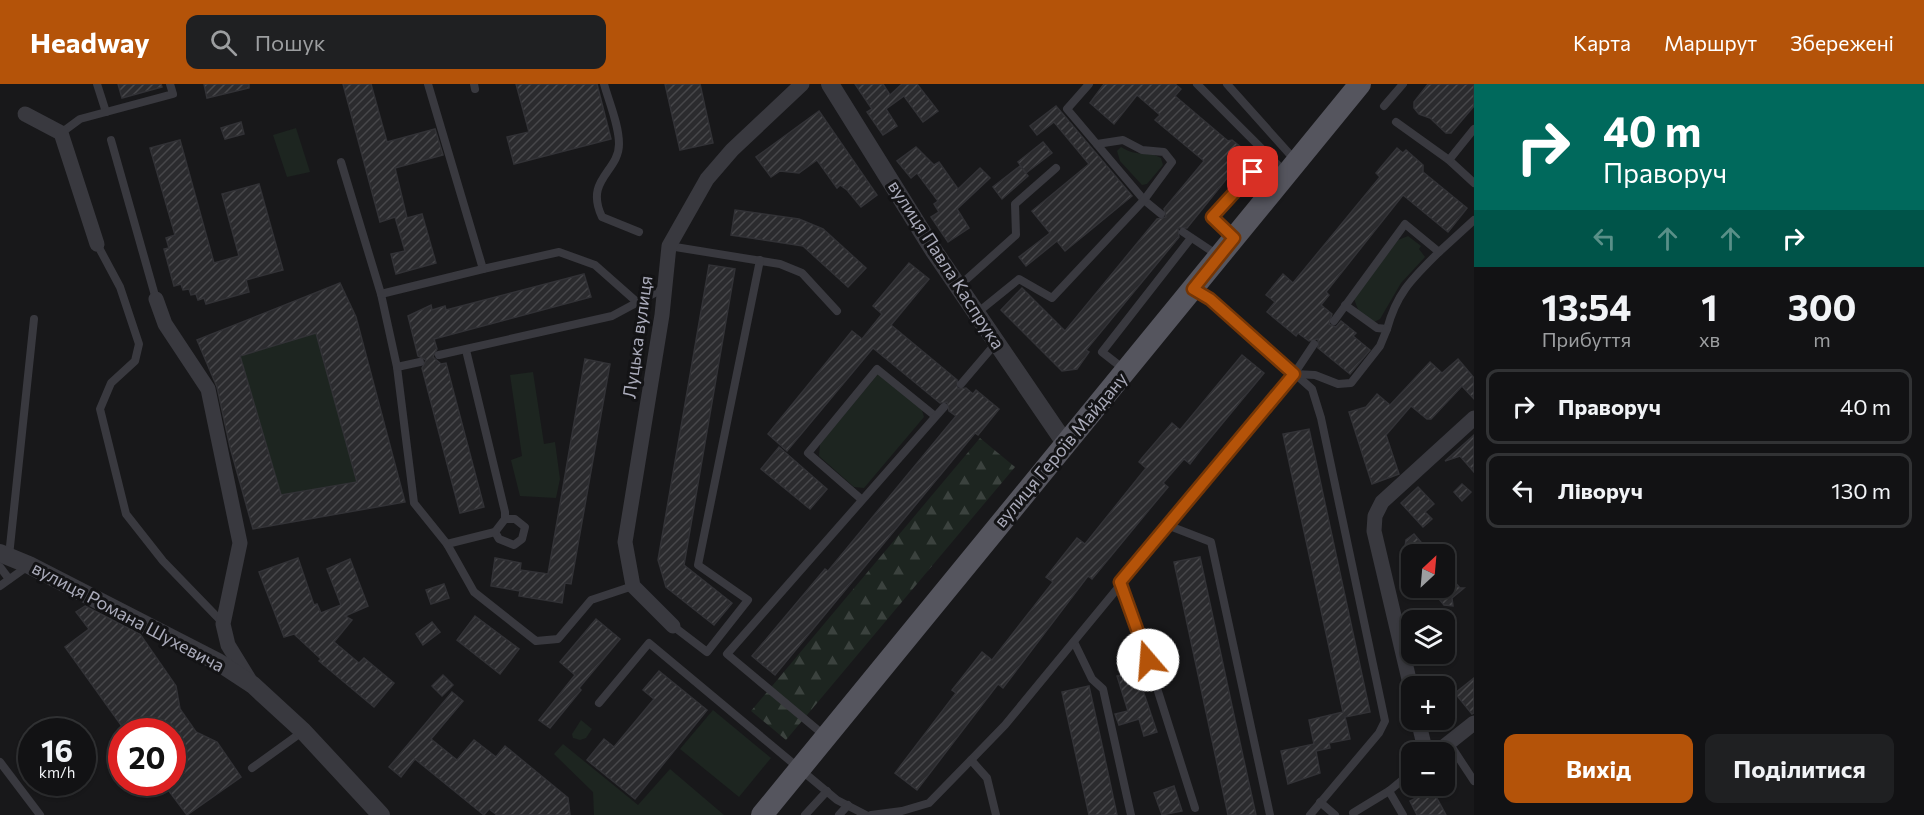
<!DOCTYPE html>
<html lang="uk">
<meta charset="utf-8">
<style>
:root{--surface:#121214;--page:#1f2022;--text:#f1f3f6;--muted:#9c9ea0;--line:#313234;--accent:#b45309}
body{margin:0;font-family:Commissioner,sans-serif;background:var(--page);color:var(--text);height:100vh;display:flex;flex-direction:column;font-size:22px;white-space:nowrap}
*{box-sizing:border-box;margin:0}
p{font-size:20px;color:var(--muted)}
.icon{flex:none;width:33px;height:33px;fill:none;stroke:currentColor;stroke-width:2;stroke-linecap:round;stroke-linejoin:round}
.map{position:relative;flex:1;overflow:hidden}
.panel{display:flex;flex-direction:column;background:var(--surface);width:450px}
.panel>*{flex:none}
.guide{background:#00695c;color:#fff;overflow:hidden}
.needle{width:39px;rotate:26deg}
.tools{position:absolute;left:1401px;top:460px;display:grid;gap:12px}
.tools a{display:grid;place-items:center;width:54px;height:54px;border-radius:12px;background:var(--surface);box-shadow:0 2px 4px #0004,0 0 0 2px var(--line);font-size:30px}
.speed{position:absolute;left:18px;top:634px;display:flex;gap:12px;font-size:30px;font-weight:700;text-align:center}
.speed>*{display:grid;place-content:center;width:78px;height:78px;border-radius:50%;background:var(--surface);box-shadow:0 2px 4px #0004,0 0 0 2px var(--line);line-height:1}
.speed small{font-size:15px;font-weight:400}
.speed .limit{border:9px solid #d22;background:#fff;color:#111}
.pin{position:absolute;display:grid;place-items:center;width:51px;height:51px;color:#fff;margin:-26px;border-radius:12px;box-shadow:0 3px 9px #0006}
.me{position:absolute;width:66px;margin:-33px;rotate:342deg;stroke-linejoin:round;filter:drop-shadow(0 0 4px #0008)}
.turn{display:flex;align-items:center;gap:21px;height:126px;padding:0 30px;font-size:27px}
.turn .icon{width:78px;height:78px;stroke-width:2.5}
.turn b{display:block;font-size:42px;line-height:51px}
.lanes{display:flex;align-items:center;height:57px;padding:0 30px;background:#0003;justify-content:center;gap:30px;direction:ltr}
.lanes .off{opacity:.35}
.eta{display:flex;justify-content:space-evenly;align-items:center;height:102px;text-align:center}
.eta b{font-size:36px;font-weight:700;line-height:42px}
.action{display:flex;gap:12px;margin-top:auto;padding:12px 30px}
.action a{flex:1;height:69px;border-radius:12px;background:var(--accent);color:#fff;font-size:24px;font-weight:700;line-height:69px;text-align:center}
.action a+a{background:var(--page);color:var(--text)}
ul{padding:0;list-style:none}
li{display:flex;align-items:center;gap:18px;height:75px;margin:0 12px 9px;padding:0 18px;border:3px solid var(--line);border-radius:12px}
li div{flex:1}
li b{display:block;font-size:22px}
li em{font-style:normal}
header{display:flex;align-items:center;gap:36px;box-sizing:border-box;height:84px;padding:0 30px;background:var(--accent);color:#fff}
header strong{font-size:28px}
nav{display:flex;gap:33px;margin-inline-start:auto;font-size:21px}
.search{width:420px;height:54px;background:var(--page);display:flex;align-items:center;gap:15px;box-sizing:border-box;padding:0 21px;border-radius:12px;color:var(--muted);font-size:22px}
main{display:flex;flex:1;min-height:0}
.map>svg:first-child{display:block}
</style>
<header>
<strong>Headway</strong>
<div class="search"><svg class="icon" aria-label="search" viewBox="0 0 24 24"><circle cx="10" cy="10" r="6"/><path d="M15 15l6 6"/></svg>Пошук</div>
<nav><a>Карта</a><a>Маршрут</a><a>Збережені</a></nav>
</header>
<main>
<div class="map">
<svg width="1474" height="731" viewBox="0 0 1474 731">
<defs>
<pattern id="forest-firs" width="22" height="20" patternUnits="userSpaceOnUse" patternTransform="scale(1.5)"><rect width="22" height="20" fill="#1d2520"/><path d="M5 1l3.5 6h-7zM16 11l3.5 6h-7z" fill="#3b423e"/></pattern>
<pattern id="building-hatch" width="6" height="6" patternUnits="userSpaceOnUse" patternTransform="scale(1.5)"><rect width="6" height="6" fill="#2b2b2e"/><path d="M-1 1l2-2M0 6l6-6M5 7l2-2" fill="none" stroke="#47474a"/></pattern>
</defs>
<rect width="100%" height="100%" fill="#18181a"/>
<!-- green -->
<g fill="#1d2520">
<path d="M 296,44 L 310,88 L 287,93 L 273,51 Z"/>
<path d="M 1121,63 C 1138,74 1148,66 1161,74 L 1163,81 L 1147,100 L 1142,101 L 1120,77 L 1117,67 Z"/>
<path d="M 1408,152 L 1421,162 L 1419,165 L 1425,173 L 1401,199 L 1380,235 L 1374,238 L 1359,228 L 1354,215 L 1398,156 Z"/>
<path d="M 316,249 L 357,398 L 281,411 L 240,272 Z"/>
<path d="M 533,288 L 544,360 L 555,358 L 560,395 L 556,414 L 520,412 L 511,376 L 522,372 L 510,291 Z"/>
<path d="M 878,290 L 922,326 L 924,333 L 864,404 L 854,403 L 819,372 L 820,360 Z"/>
<path d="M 713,626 L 771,674 L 739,713 L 680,665 Z"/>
<path d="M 581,636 L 592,645 L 586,654 L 580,656 L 573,654 L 572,650 Z"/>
<path d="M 563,660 L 638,721 L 670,685 L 724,731 L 594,731 L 593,708 L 554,670 Z"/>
</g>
<!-- forest -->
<path fill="url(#forest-firs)" d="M 980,354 L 1015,383 L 786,656 L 751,627 Z"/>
<!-- building -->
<g fill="url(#building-hatch)" stroke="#323236" stroke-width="1.5" fill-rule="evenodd">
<path d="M 118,0 L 161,0 L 162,3 L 122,14 Z"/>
<path d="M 204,0 L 249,0 L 249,4 L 207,14 Z"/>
<path d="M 343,0 L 371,0 L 387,58 L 435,45 L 443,71 L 395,84 L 407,134 L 422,130 L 436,179 L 396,190 L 391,170 L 405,167 L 395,133 L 380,138 Z"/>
<path d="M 516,0 L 597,0 L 611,55 L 514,80 L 507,53 L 529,48 Z"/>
<path d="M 665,0 L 700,0 L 713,59 L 680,66 Z"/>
<path d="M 855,0 L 883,0 L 890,11 L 902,0 L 917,0 L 938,27 L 923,38 L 904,12 L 886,25 L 897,42 L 883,51 L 867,28 L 872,25 Z"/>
<path d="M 1104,0 L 1175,0 L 1181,5 L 1175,12 L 1228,57 L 1232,56 L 1246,67 L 1245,79 L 1235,88 L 1232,88 L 1187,144 L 1178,144 L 1179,153 L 1086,266 L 1089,268 L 1077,285 L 1062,287 L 1001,226 L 1022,204 L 1065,247 L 1157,135 L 1166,133 L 1164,125 L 1204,77 L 1155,36 L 1160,31 L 1137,11 L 1114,40 L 1090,19 Z"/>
<path d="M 1428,0 L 1474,0 L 1474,22 L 1451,49 L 1446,49 L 1430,34 L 1419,30 L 1414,24 L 1414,18 Z"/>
<path d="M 1056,22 L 1132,112 L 1065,167 L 1057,157 L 1026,182 L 1019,173 L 1050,149 L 1032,127 L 1089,80 L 1054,38 L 1037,51 L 1030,42 Z"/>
<path d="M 819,27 L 877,111 L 861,123 L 847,106 L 840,101 L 837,104 L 817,76 L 799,89 L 780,87 L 771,93 L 756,73 Z"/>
<path d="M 241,38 L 244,50 L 225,55 L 221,44 Z"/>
<path d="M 180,56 L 214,179 L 239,172 L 222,110 L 259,100 L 283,186 L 246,196 L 249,208 L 206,220 L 204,214 L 198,216 L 196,210 L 191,211 L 189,205 L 183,206 L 181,200 L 174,202 L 164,165 L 169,164 L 166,154 L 175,151 L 150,64 Z"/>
<path d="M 1043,58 L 1052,69 L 1026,89 L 1018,78 Z"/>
<path d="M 916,63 L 934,81 L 939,78 L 958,105 L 980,84 L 990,94 L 957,125 L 969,144 L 948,158 L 931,133 L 939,128 L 934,120 L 938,117 L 917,89 L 911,94 L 897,77 Z"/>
<path d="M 1397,64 L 1403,69 L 1406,66 L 1423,81 L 1423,88 L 1467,124 L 1448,148 L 1403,111 L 1326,208 L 1329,211 L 1321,221 L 1332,230 L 1329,240 L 1336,243 L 1341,237 L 1356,249 L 1353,252 L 1370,266 L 1350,290 L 1318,264 L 1318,255 L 1309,257 L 1298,249 L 1296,252 L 1267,228 L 1275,218 L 1266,211 L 1283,190 L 1293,199 L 1380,93 L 1376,89 Z"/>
<path d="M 1020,82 L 1028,92 L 1002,115 L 993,103 Z"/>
<path d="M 735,126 L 799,135 L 823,145 L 866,184 L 848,203 L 803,162 L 731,151 Z"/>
<path d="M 909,179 L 929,195 L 891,241 L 957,296 L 958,305 L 966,304 L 973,310 L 976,306 L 999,325 L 978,351 L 975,349 L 775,591 L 752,572 L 825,485 L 828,487 L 956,332 L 949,327 L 947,318 L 940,319 L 873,264 L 787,367 L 768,350 L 852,247 L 862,255 L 882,230 L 873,222 Z"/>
<path d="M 709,181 L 735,185 L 684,481 L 732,519 L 714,541 L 666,503 L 658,476 Z"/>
<path d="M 584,190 L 591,213 L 434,255 L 437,265 L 433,273 L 441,280 L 446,279 L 484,423 L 460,429 L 422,284 L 426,276 L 418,272 L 408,232 L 431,221 L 432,226 L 445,222 L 446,226 Z"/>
<path d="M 340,199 L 356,233 L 405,418 L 253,445 L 230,363 L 217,303 L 197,256 ZM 316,249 L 357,398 L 281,411 L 240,272 Z"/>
<path d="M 1242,271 L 1264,289 L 1202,364 L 1190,380 L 1184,375 L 1163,399 L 1168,403 L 1153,421 L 1092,495 L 1088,492 L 1003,604 L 998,600 L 917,706 L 895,689 L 956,609 L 952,606 L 982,568 L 992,576 L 1053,498 L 1046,493 L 1077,454 L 1085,460 L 1146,384 L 1139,378 L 1142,374 L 1172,339 L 1180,346 Z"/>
<path d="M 585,275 L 610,280 L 571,500 L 565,499 L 562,519 L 519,512 L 520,507 L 491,502 L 495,474 L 521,479 L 520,486 L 548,490 Z"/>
<path d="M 1458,275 L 1474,294 L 1474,315 L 1462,302 L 1431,335 L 1427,335 L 1411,322 L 1386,351 L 1399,390 L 1372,400 L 1349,328 L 1366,323 L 1377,310 L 1390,321 L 1430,278 L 1442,289 Z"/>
<path d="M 1309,345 L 1370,628 L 1345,633 L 1350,655 L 1329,659 L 1330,664 L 1316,667 L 1320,689 L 1288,700 L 1281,667 L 1314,660 L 1309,636 L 1343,628 L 1283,350 Z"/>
<path d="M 1474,351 L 1474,388 L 1460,372 L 1445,377 Z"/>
<path d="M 779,363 L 827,405 L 810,425 L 761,385 Z"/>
<path d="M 1462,400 L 1471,408 L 1462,417 L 1454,408 Z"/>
<path d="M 1418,403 L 1434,420 L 1425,428 L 1432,435 L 1423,443 L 1401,419 Z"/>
<path d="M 1414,450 L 1432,471 L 1404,471 L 1406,456 Z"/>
<path d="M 1200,473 L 1235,636 L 1256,731 L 1228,731 L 1174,478 Z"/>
<path d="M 298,474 L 314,521 L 317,520 L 321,529 L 341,521 L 327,485 L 350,475 L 368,522 L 345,532 L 352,536 L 334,558 L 359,579 L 364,574 L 394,599 L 374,623 L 319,577 L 321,575 L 294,550 L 284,553 L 259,488 Z"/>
<path d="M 1444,486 L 1460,504 L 1464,504 L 1452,514 L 1453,522 L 1444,521 L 1430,504 L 1444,504 Z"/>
<path d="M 444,500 L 449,514 L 431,520 L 426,506 Z"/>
<path d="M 85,522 L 140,550 L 176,602 L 180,625 L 196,648 L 217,658 L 241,693 L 187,731 L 163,699 L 172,699 L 172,648 L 126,648 L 65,563 L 89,545 L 76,528 Z"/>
<path d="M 475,532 L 519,565 L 500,590 L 457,556 Z"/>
<path d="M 596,535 L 620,555 L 579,604 L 581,606 L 550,644 L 539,636 L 575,591 L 560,578 Z"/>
<path d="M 432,538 L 440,548 L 423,561 L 416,550 Z"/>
<path d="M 1136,586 L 1157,648 L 1144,652 L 1139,635 L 1119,641 L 1115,630 L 1128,627 L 1117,592 Z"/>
<path d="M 659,587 L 707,626 L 635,715 L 587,676 L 604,655 L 614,663 L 654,615 L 643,606 Z"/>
<path d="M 443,591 L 453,601 L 442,612 L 432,602 Z"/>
<path d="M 1474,594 L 1474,629 L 1472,630 L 1455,609 Z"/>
<path d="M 1089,602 L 1102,661 L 1117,731 L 1089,731 L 1062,608 Z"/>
<path d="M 452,608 L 463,617 L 431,655 L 457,676 L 474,656 L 496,673 L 505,662 L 568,714 L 570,731 L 497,731 L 489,725 L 484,731 L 415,675 L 401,693 L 389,683 Z"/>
<path d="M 1174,702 L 1182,727 L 1162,731 L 1154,709 Z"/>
<path d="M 1432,705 L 1446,731 L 1417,731 L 1410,717 Z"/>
</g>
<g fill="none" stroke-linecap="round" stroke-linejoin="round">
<!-- service -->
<g stroke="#39393f" stroke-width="8">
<path d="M 97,0 L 106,28"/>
<path d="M 428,0 L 483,185 L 559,168 L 595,181 L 638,219"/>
<path d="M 474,0 L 475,5"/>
<path d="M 604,0 C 609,18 619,41 619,60 C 619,88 584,95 602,133 L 639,148"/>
<path d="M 1089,0 L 1067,25 L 1144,116 L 1161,130"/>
<path d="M 1197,0 L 1285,88"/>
<path d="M 1227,0 L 1294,75"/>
<path d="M 1384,22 L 1403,0"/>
<path d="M 1396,38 L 1449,76 L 1474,99"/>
<path d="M 61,49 L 80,35 L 173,10 L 170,0"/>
<path d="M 111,56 L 156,215"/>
<path d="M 1449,76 L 1474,45"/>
<path d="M 341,78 L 381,210 L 397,283 L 414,419 L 447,460 L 474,508 L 536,557 L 558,555 L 591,516 L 633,502"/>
<path d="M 1183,148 L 1216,170"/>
<path d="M 1232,152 L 1212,133 L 1267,73"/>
<path d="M 97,160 L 120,203 L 139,260 L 135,277 L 111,299 L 100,325 L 126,430 L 163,477 L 222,538"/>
<path d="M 669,162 L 780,180 L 802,189 L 837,227"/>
<path d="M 1439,168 L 1474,136"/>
<path d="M 959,202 L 1016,151 L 1015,120 L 1056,84"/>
<path d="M 1195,206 L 1230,232 L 1312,305 L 1321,334 L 1385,637 L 1379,649 L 1310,731"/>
<path d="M 381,210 L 483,185"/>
<path d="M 977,229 L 1019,195 L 1052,214 L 1144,116 L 1172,78 L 1164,68 L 1142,66 L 1123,56 L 1097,60"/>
<path d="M 1334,237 L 1405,140 L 1439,168 C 1413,194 1397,208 1387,245 L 1377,244 L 1345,221"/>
<path d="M 466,266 L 505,428 L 505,435 L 495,448 L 499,455 L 514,461 L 522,455 L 525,443 L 515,435 L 505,435"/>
<path d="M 439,271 L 612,232 L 664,204"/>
<path d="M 397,283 L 420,278"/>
<path d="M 1125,286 L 1102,268 L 1191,154"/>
<path d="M 1294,290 L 1315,291 L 1338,300 L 1351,299 L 1380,262 L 1387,245"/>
<path d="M 961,300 L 996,259"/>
<path d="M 861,415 L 808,369 L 877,285 L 935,332"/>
<path d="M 1167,441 L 1211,458 L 1270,731"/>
<path d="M 447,460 L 495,448"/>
<path d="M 9,472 L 34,235"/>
<path d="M 0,483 L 9,495"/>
<path d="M 1120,498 L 1143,560 L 1195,724"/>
<path d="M 0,502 L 28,482"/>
<path d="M 673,542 L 707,568 L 748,516 L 698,481 L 760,176"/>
<path d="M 1074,558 L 1092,595 L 1103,605 L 1131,731"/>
<path d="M 599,619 L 649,559 L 837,716 L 866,731"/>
<path d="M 825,652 L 727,570 L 944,323"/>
<path d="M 1449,659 L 1474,697"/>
<path d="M 971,676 L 1005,641 L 1294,290 L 1314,260"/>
<path d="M 0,678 L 40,731"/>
<path d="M 252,684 L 302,648"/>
<path d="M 1320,718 L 1335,731"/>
<path d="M 1353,729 L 1389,707"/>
<path d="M 805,731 L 827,707"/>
<path d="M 839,731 L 848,721"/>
<path d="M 871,731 L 902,727 L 929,719 L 971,676 L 987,694 L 996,731"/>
<path d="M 1403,731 L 1389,707 L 1412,688"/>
</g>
<!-- minor -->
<g stroke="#39393f" stroke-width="15">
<path d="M 25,30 L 61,49 L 97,160"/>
<path d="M 156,215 L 165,240 L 208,305 L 240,459 L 223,540 L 228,561 L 252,600"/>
<path d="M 673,542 L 633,502 L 625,458 L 662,231 L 669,162 L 707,95 L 732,66 L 802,0"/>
<path d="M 1412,608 L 1374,447 L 1375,432 L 1382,418 L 1474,334"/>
<path d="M 1418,636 L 1426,669"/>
<path d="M 1436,669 L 1474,639"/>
</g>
<!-- tertiary -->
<g stroke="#39393f" stroke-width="18">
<path d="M 830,0 L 934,167 L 1065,359"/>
<path d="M 0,469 L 29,481 L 218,578 L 253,601 L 303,647 L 381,731"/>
</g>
<!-- primary -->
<path stroke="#55555e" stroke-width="22" d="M 762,731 L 1360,0"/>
</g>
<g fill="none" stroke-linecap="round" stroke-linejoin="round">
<defs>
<path id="route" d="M 1148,576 L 1120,498 L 1294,290 L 1210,215 L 1193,205 L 1234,154 L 1212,133 L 1253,88"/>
</defs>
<!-- route casing -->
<use href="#route" stroke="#753606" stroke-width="15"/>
<!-- route -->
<use href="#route" stroke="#b45309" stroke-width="10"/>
</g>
<g text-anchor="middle" stroke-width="6" stroke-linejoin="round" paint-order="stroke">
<!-- street labels -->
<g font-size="18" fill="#aaabba" stroke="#131315">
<text transform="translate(946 181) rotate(57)" y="6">вулиця Павла Каспрука</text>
<text transform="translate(638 253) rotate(-82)" y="6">Луцька вулиця</text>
<text transform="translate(1061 366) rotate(-50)" y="6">вулиця Героїв Майдану</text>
<text transform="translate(128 533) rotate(28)" y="6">вулиця Романа Шухевича</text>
</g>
</g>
</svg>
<div class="tools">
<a><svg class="needle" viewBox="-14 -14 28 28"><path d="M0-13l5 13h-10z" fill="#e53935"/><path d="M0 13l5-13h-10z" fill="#9c9ea0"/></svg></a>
<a><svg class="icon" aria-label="layers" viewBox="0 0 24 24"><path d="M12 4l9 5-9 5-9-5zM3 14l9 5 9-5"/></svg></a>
<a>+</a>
<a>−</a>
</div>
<div class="speed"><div>16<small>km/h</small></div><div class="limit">20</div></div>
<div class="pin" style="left:1253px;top:88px;background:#d93025"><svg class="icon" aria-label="arrive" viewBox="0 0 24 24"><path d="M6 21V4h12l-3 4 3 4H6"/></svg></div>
<svg class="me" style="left:1148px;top:576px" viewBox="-20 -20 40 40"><circle r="19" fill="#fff"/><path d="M0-13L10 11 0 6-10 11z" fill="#b45309"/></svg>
</div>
<section class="panel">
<div class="guide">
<div class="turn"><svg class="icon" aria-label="right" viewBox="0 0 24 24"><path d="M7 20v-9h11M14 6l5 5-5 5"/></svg><div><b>40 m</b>Праворуч</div></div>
<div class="lanes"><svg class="icon off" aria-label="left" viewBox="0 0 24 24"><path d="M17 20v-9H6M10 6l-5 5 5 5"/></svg><svg class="icon off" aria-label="ahead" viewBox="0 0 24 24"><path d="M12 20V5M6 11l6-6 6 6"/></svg><svg class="icon off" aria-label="ahead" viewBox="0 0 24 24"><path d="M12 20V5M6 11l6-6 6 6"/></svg><svg class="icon" aria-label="right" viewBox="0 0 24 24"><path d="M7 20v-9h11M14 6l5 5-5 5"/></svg></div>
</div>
<div class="eta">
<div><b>13:54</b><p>Прибуття</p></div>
<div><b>1</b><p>хв</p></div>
<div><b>300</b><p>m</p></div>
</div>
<ul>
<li><svg class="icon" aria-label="right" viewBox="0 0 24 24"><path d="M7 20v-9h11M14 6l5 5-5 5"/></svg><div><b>Праворуч</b></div><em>40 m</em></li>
<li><svg class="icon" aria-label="left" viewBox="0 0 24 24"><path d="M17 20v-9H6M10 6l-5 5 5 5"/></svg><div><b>Ліворуч</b></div><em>130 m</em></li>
</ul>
<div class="action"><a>Вихід</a><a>Поділитися</a></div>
</section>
</main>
